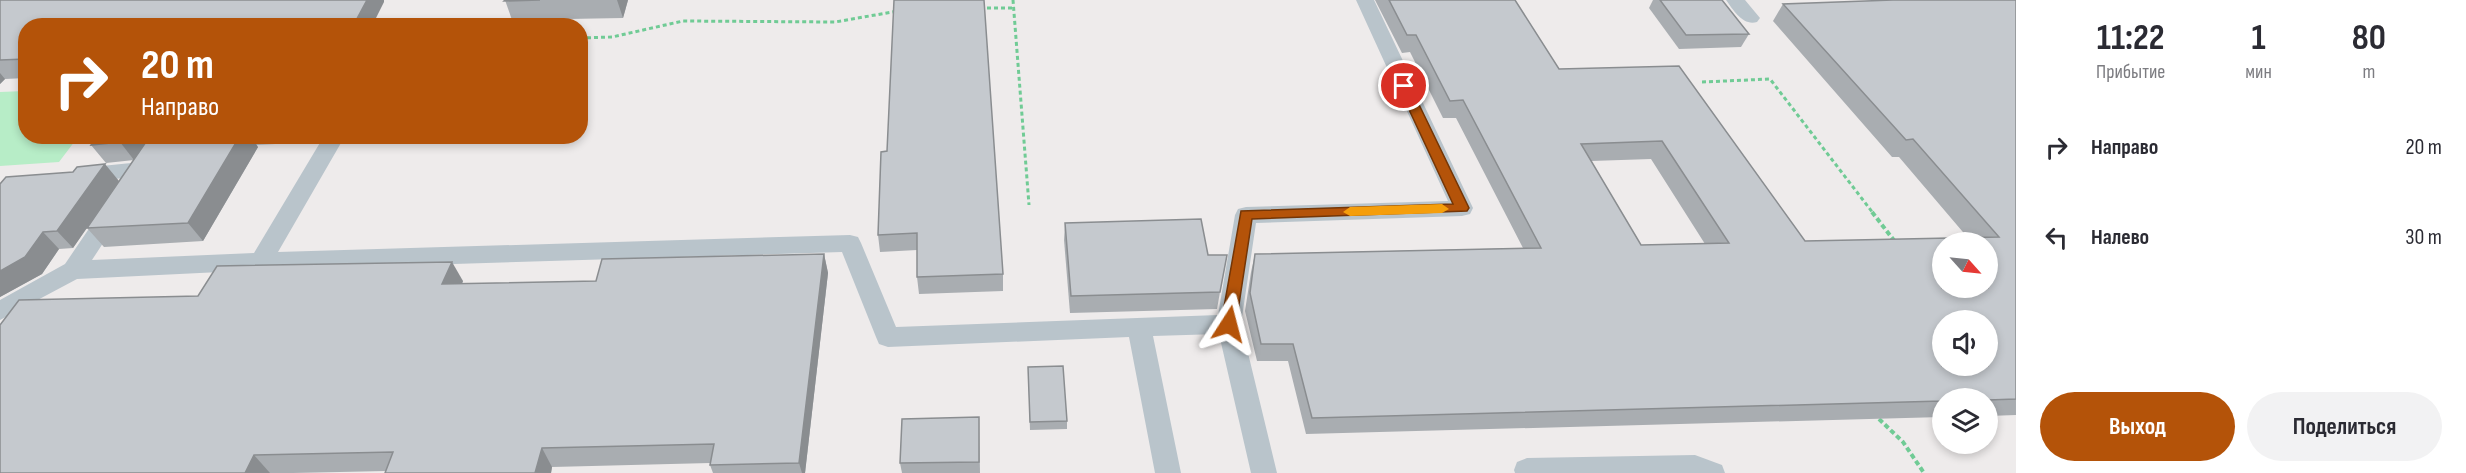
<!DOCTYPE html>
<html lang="ru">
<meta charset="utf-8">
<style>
:root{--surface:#fff;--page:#f2f2f3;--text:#2b2b33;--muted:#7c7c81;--accent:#b45309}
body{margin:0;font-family:"Sofia Sans Condensed",sans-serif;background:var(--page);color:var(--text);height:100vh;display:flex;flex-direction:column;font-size:22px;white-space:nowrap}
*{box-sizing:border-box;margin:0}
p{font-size:20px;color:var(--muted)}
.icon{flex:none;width:33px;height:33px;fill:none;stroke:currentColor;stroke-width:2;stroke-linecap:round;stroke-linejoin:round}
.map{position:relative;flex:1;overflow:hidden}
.details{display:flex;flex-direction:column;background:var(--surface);width:450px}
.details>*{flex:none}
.top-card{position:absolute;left:18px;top:18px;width:570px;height:126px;border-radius:24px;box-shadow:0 3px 9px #0003;background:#b45309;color:#fff;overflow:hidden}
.needle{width:39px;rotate:117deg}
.controls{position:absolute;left:1932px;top:232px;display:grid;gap:12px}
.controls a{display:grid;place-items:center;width:66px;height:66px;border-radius:50%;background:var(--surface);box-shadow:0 3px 9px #0003;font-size:30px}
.pin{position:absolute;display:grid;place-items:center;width:51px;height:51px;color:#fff;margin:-26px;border:3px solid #fff;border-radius:50%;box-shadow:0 2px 6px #0007}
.me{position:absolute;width:66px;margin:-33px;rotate:9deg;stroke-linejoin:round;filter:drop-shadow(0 0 4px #0008)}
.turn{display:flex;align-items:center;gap:21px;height:126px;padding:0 24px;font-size:27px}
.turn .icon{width:78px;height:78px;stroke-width:2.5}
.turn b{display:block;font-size:42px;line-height:51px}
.eta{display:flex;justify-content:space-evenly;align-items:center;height:102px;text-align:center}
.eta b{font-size:36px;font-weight:700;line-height:42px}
.primary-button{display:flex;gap:12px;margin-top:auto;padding:12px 24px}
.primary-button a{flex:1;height:69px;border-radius:36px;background:var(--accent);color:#fff;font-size:24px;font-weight:700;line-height:69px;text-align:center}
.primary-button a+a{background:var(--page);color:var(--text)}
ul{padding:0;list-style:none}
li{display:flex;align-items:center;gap:18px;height:90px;padding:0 24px}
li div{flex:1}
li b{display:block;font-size:22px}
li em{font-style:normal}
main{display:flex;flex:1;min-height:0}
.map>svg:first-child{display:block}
</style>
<main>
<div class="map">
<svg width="2016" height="473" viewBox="0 0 2016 473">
<rect width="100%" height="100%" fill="#eeebeb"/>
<!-- green -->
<path fill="#b7edc7" d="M 25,91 L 26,136 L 78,137 L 59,162 L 0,166 L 0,92 Z"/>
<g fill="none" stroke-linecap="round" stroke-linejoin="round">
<!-- path-far1 -->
<g stroke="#70cb95" stroke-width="3" stroke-dasharray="4 3" stroke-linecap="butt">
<path d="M 1013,0 L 1029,205"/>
<path d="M 980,8 L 1013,8"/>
<path d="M 580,38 L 612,37 L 683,21 L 835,22 L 898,11"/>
<path d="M 1702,82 L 1770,79 L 1873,213"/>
</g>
<!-- path -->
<g stroke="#70cb95" stroke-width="4" stroke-dasharray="5 3" stroke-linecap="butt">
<path d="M 1872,212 L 1896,243"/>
<path d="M 1879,419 L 1903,442 L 1924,473"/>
</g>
<!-- lane -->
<g fill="#b9c4cb" fill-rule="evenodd">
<path d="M 1356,0 L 1374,0 L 1473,208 L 1470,214 L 1462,216 L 1256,223 L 1241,324 L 1277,473 L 1251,473 L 1219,334 L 1153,336 L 1181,473 L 1155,473 L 1129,337 L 888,347 L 879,344 L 876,337 L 842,252 L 261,270 L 77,279 L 0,320 L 0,300 L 65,264 L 105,205 L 113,203 L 121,205 L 124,211 L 92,260 L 254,253 L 324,136 L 345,136 L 278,252 L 850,235 L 858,237 L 861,243 L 896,327 L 1218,315 L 1235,215 L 1238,209 L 1246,207 L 1448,201 Z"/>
<path d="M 1726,0 L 1745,0 L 1760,18 L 1757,22 C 1743,26 1734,11 1726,0 Z"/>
<path d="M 214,136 L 303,136 L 300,141 L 293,143 L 222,147 L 215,145 L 212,140 Z"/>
<path d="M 141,162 L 149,164 L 152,169 L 141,187 L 133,189 L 125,187 L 122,182 L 125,178 L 82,182 L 74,180 L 71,175 L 74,170 L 82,168 Z"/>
<path d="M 1695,455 L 1722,465 L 1725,473 L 1515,473 L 1514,470 L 1517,462 L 1527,458 Z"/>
</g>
</g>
<!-- wall -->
<g fill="#a9adb1" fill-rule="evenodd">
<path d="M 0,0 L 384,2 L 26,26 L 26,78 L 5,79 L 0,84 Z"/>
<path d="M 505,0 L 628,0 L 623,18 L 512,20 Z"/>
<path d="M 1375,0 L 1515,0 L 1559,69 L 1805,241 L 1968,238 L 1899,157 L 1892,157 L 1773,21 L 1783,4 L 2016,0 L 2016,415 L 1988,416 L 1988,399 L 1942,399 L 1942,417 L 1306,434 L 1288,361 L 1257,361 L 1245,311 L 1251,272 L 1255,254 L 1523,248 L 1456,118 L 1443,118 L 1410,52 L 1402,53 ZM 1651,159 L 1705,244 L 1641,245 L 1591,161 Z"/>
<path d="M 1653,0 L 1722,0 L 1749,34 L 1741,47 L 1679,49 L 1649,8 Z"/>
<path d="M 97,136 L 258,147 L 203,241 L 104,247 L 87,228 L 73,248 L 59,249 L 42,274 L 0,297 L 0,184 L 119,181 L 134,160 L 106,163 L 91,145 Z"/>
<path d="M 881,152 L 1003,274 L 1003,291 L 919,294 L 917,277 L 917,250 L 880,252 L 878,235 Z"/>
<path d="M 1065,223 L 1208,255 L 1220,292 L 1217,309 L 1070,313 L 1064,240 Z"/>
<path d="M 824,254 L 828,273 L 805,473 L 713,473 L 710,465 L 710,463 L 552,467 L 551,473 L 385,473 L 386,471 L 293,473 L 0,473 L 198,296 L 463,281 L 462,284 L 596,281 Z"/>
<path d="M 1028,367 L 1067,421 L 1067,429 L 1030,430 Z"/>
<path d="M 979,417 L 980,473 L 902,473 L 900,463 Z"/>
</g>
<!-- shaded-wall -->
<g fill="#8a8d90">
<path d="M 367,0 L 384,0 L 384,2 L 372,26 L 353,26 Z"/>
<path d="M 617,0 L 628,0 L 623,18 Z"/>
<path d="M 0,73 L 5,79 L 0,84 Z"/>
<path d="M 124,136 L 153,136 L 134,160 L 120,142 Z"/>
<path d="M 240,136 L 251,136 L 258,147 L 203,241 L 188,223 Z"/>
<path d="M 105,164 L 119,181 L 73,248 L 57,231 Z"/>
<path d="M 43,232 L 59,249 L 42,274 L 0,297 L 0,271 Z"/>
<path d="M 824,254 L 828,273 L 805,473 L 802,473 L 799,463 Z"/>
<path d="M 452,262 L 463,281 L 453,304 L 442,284 Z"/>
<path d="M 542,448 L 552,467 L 551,473 L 535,473 Z"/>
<path d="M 254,455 L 270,473 L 245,473 Z"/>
</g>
<!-- building -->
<g fill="#c5c9ce" stroke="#8a8d90" stroke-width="1.5" fill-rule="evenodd">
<path d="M 0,0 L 367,0 L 353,26 L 26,26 L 26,59 L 0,60 Z"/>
<path d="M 505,0 L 540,0 L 504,1 Z"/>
<path d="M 894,0 L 984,0 L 1003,274 L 917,277 L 917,233 L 878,235 L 881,152 L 887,151 Z"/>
<path d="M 1389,0 L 1515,0 L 1559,69 L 1679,66 L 1805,241 L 1999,237 L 1913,139 L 1906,140 L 1783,4 L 1893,0 L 2016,0 L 2016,399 L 1988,400 L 1988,399 L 1942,399 L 1942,401 L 1312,418 L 1293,344 L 1261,344 L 1250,293 L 1255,254 L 1541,248 L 1463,100 L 1450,101 L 1416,35 L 1407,35 ZM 1662,141 L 1729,243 L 1641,245 L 1581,144 ZM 1942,243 L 1988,243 L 1988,288 L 1942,288 ZM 1942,321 L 1988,321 L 1988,366 L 1942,366 Z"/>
<path d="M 1660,0 L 1722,0 L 1749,34 L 1686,35 Z"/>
<path d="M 97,136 L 124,136 L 120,142 L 91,145 Z"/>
<path d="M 150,136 L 240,136 L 188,223 L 87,228 Z"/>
<path d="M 105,164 L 57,231 L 43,232 L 25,257 L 0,271 L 0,184 L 6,177 L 73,172 L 77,167 Z"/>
<path d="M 1201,219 L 1208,255 L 1227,255 L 1220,292 L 1071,296 L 1065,223 Z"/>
<path d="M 824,254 L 799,463 L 710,465 L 714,444 L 542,448 L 535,473 L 385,473 L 393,452 L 254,455 L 245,473 L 0,473 L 0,325 L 19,300 L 198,296 L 217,266 L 452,262 L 442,284 L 596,281 L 602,259 Z"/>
<path d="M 1063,366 L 1067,421 L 1030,422 L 1028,367 Z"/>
<path d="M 979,417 L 979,462 L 900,463 L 902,419 Z"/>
</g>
<!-- route -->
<path fill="#b45309" stroke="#753606" stroke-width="1.5" d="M 1404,82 L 1410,86 L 1469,208 L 1467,211 L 1252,219 L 1236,324 L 1234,328 L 1223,328 L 1221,324 L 1241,211 L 1453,204 L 1398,86 Z"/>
<!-- slow -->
<path fill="#f59e0b" d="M 1442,204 L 1449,209 L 1442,213 L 1350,216 L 1343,212 L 1350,207 Z"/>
</svg>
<div class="controls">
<a><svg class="needle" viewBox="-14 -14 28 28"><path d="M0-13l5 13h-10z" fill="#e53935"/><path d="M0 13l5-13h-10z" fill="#7c7c81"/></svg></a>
<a><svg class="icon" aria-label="sound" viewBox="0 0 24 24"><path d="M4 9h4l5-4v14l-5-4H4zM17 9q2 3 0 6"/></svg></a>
<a><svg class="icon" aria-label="layers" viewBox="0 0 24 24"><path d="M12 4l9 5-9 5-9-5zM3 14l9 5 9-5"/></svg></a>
</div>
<div class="pin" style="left:1404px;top:86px;background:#d93025"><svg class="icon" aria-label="arrive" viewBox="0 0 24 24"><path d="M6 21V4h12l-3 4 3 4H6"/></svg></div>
<svg class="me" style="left:1229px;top:324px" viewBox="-20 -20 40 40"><path d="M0-17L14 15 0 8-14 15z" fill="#b45309" stroke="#fff" stroke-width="4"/></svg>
<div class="top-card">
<div class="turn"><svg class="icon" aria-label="right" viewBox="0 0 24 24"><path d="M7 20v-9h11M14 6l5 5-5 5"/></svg><div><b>20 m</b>Направо</div></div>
</div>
</div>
<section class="details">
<div class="eta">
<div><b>11:22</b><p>Прибытие</p></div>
<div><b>1</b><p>мин</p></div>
<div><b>80</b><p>m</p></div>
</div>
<ul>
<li><svg class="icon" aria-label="right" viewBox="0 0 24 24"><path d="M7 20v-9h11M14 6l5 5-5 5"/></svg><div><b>Направо</b></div><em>20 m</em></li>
<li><svg class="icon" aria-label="left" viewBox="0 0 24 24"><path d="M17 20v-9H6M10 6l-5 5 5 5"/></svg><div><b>Налево</b></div><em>30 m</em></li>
</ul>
<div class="primary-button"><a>Выход</a><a>Поделиться</a></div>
</section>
</main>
